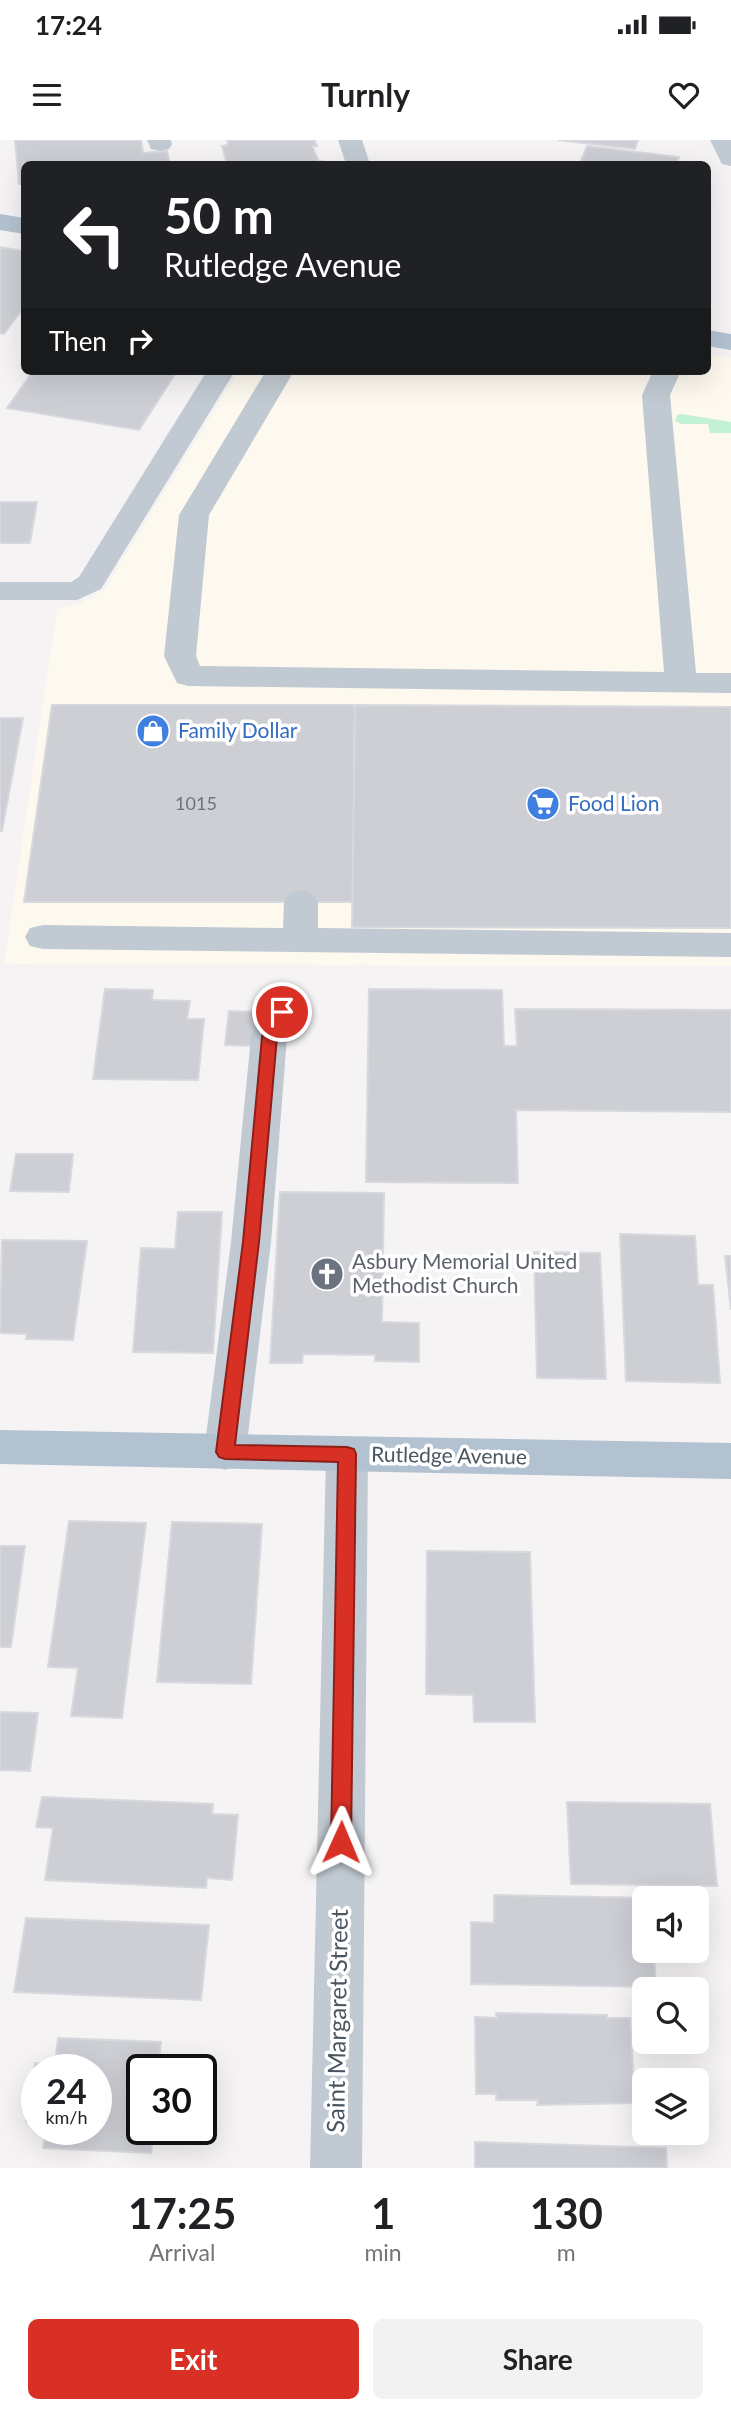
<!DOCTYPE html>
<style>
:root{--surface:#fff;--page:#f2f2f2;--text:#202124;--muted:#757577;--accent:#d93025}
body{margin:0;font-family:Lato,sans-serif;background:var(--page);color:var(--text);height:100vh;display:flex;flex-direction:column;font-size:26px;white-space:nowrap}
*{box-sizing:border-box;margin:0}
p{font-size:23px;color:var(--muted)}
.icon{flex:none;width:38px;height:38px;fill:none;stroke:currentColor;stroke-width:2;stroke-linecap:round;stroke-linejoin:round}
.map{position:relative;height:2028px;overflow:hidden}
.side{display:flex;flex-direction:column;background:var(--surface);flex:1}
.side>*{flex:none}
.top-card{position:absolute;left:21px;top:21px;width:690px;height:214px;border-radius:10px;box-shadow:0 7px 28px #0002;background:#202124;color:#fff;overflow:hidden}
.buttons{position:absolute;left:632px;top:1746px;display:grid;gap:14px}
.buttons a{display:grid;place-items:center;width:77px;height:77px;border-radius:10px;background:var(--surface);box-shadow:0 7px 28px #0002;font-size:35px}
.speed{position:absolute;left:21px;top:1914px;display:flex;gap:14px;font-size:35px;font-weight:700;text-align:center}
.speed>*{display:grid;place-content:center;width:91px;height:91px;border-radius:50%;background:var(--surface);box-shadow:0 7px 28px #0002;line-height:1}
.speed small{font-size:18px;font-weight:400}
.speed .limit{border:4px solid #111;border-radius:10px;background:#fff;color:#111}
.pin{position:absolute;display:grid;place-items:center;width:60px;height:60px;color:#fff;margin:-30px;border:4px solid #fff;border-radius:50%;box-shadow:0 2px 7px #0007}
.me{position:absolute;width:77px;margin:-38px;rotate:1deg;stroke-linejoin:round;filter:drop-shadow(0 0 5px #0008)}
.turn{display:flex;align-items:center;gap:24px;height:147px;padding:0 28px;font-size:32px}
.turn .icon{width:91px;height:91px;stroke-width:2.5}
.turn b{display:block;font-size:49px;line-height:60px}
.then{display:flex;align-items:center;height:66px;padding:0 28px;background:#0003;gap:14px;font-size:26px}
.eta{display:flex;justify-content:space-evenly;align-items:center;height:119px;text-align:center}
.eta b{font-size:42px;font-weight:700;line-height:49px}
.action{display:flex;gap:14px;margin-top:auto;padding:14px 28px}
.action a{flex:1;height:80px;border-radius:10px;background:var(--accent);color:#fff;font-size:28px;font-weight:700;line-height:80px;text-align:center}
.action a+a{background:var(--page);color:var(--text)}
.status{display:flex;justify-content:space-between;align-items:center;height:49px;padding:0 35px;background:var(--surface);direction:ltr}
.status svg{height:19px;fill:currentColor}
header{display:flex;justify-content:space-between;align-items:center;height:91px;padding:0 28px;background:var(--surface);font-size:32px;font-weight:700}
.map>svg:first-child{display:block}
</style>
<div class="status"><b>17:24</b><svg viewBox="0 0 49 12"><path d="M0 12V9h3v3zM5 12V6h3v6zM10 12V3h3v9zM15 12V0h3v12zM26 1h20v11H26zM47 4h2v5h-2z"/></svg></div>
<header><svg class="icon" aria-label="menu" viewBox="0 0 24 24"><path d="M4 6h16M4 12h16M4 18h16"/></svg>Turnly<svg class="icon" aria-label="heart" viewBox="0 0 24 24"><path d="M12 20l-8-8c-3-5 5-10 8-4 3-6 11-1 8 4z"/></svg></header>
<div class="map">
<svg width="731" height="2028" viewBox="0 0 731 2028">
<rect width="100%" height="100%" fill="#f5f3f3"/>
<!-- commercial -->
<path fill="#fdf9ef" d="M 707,214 L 731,218 L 731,826 L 4,824 L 57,469 L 81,463 L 104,450 L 239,231 L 707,231 Z"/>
<!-- green -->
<path fill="#c3f1d5" d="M 682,274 L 731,282 L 731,293 L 710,293 L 708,284 L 681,284 L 675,281 L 677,275 Z"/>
<!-- building -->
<g fill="#cdcfd5" stroke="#d7d9de" stroke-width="2">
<path d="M 15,0 L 141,0 L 143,13 L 167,11 L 170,24 L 24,24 L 24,44 L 19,44 Z"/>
<path d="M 227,0 L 314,0 L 317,6 L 312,6 L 319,22 L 323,21 L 325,24 L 227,24 L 222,6 L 228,5 Z"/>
<path d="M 558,0 L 638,0 L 635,9 Z"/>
<path d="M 587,6 L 679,17 L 676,24 L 580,24 Z"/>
<path d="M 0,107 L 24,111 L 24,167 L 4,194 L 0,193 Z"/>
<path d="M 33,231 L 177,231 L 139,290 L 7,268 Z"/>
<path d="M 0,362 L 37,362 L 30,403 L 0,403 Z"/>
<path d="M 52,565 L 355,565 L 353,762 L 24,762 Z"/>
<path d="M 355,565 L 731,567 L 731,788 L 352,787 Z"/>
<path d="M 0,578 L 23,578 L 2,691 L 0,691 Z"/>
<path d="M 105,849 L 153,850 L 152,860 L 190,861 L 187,879 L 204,879 L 198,940 L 93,939 Z"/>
<path d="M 369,849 L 502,850 L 504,906 L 517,906 L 515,869 L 731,870 L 731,972 L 516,970 L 518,1043 L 366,1042 Z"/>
<path d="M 229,871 L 256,872 L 253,906 L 225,905 Z"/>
<path d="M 16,1014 L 73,1014 L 69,1052 L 10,1051 Z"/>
<path d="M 280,1052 L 384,1053 L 382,1182 L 419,1183 L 419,1222 L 375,1221 L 375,1215 L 303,1214 L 302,1223 L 270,1223 Z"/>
<path d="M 178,1072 L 222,1072 L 213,1213 L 133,1212 L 141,1108 L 175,1109 Z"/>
<path d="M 620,1094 L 695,1096 L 698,1145 L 713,1145 L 720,1243 L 626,1241 Z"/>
<path d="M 2,1100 L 87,1101 L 73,1200 L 26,1199 L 27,1194 L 0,1193 Z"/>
<path d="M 534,1112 L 600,1113 L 606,1239 L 537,1238 Z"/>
<path d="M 725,1116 L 731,1116 L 731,1170 Z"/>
<path d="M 69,1381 L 146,1383 L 122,1578 L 71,1576 L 78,1528 L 48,1527 Z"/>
<path d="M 172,1382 L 262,1384 L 251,1544 L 157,1542 Z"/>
<path d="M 0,1406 L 25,1406 L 11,1507 L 0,1507 Z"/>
<path d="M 427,1411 L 530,1412 L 535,1582 L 474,1582 L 473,1555 L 426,1554 Z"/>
<path d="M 0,1572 L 38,1573 L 30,1631 L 0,1630 Z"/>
<path d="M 42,1657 L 213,1664 L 212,1674 L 238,1675 L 232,1740 L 207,1738 L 206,1748 L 45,1740 L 53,1688 L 36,1687 Z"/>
<path d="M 567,1662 L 710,1664 L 717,1746 L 571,1744 Z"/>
<path d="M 494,1755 L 650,1758 L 644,1759 L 644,1811 L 654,1811 L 656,1847 L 471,1844 L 471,1782 L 494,1783 Z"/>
<path d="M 26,1778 L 209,1785 L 201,1860 L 14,1852 Z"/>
<path d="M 496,1873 L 607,1875 L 607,1878 L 630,1878 L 635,1963 L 537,1965 L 538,1960 L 496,1960 L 496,1954 L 476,1954 L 475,1877 L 497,1878 Z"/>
<path d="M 58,1898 L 161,1902 L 158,1930 L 142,1930 L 142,1990 L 154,1990 L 151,2013 L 43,2008 L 46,1990 L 96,1990 L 96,1930 L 37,1930 L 37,1982 L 26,1981 L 35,1923 L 55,1924 Z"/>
<path d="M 475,2002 L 666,2008 L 667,2028 L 475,2028 Z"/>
</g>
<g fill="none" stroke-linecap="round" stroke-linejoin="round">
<!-- minor -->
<g fill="#c1cad2" fill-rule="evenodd">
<path d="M 147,0 L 171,0 L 172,4 L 169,9 L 160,11 L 151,9 Z"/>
<path d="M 338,0 L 362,0 L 370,24 L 346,24 Z"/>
<path d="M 710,0 L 731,0 L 731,26 L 722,24 Z"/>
<path d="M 207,231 L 235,231 L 101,449 L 77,460 L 0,460 L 0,442 L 71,442 L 79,437 Z"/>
<path d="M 266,231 L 294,231 L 209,375 L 196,516 L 200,526 L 664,532 L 642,255 L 653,231 L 681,231 L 670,255 L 696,533 L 731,533 L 731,553 L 188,546 L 177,543 L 164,516 L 179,375 Z"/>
<path d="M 301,750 L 313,754 L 318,762 L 318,788 L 731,793 L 731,817 L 43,809 L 30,806 L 25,797 L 30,788 L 43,785 L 283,788 L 284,762 L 289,754 Z"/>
<path d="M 282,859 L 295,863 L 300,872 L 287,897 L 271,1102 L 246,1312 L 240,1324 L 225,1330 L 210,1324 L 204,1312 L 231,1102 L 251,897 C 257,878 262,865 282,859 Z"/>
<path d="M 347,1296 L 362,1302 L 368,1314 L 362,2028 L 310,2028 L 326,1314 L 332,1302 Z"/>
</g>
<!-- major -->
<g fill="#b3c2d1" fill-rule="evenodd">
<path d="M 0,74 L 24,78 L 24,94 L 0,90 Z"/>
<path d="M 707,190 L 731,194 L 731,210 L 707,206 Z"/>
<path d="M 0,1290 L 731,1303 L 731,1339 L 0,1324 Z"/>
</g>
</g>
<!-- route -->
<path fill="#d93025" stroke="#8d1f18" stroke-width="2" d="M 282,867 L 290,872 L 281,883 L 277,897 L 259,1102 L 235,1305 L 347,1307 L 354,1309 L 356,1314 L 351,1702 L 348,1708 L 341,1711 L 334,1708 L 331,1702 L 338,1322 L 225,1319 L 219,1317 L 216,1312 L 243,1102 L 262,897 L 268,877 Z"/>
<!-- icons -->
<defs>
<symbol id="shop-disc" viewBox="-11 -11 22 22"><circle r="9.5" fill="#3f7fe0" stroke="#fff"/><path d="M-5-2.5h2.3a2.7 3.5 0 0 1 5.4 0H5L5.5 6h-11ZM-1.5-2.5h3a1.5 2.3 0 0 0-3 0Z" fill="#fff"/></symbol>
<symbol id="supermarket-disc" viewBox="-11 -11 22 22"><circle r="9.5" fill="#3f7fe0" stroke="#fff"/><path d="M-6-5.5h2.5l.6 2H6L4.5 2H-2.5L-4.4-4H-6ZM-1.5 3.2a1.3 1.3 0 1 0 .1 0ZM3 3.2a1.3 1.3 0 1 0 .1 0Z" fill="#fff"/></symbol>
<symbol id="church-disc" viewBox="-11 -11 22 22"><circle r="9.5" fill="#6b7280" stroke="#fff"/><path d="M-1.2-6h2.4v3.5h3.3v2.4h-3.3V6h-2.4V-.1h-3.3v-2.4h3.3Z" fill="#fff"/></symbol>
</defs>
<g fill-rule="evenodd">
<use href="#shop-disc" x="134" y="572" width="38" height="38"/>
<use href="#supermarket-disc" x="524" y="645" width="38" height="38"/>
<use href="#church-disc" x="308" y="1115" width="38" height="38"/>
</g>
<g text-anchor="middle" stroke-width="7" stroke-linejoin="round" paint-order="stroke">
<!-- number labels -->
<g font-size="18" fill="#6b747e">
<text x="196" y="670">1015</text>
</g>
<!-- shop labels -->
<g font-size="21" fill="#366cbe" stroke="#fff" text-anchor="start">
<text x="178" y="598">Family Dollar</text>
<text x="568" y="671">Food Lion</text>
</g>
<!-- worship labels -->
<g font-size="21" fill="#5b616d" stroke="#fff" text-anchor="start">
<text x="352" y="1129">Asbury Memorial United<tspan x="352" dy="24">Methodist Church</tspan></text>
</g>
<!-- street labels -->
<g font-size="21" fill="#4a5661" stroke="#fff">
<text transform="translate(449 1316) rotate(1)" y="7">Rutledge Avenue</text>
</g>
<!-- near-street labels -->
<g font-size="24" fill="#4a5661" stroke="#fff">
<text transform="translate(338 1881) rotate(-89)" y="8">Saint Margaret Street</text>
</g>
</g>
</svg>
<div class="buttons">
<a><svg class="icon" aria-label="sound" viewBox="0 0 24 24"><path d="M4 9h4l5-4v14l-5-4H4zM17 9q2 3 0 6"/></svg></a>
<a><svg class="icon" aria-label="search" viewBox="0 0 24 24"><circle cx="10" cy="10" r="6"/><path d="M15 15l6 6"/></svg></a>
<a><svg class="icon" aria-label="layers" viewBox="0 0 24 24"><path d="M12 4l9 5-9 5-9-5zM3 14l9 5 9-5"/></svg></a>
</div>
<div class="speed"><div>24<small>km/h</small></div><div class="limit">30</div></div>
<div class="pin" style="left:282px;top:872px;background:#d93025"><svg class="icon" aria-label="arrive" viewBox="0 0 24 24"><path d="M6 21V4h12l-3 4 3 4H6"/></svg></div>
<svg class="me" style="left:341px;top:1702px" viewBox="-20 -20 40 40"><path d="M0-17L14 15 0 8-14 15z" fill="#d93025" stroke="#fff" stroke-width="4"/></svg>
<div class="top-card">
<div class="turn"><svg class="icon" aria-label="left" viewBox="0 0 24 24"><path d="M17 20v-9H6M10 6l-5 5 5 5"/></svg><div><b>50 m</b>Rutledge Avenue</div></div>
<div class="then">Then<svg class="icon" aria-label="right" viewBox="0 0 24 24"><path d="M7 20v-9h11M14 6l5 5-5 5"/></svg></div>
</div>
</div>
<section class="side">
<div class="eta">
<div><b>17:25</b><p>Arrival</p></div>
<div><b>1</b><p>min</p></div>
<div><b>130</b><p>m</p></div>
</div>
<div class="action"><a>Exit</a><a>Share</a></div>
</section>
